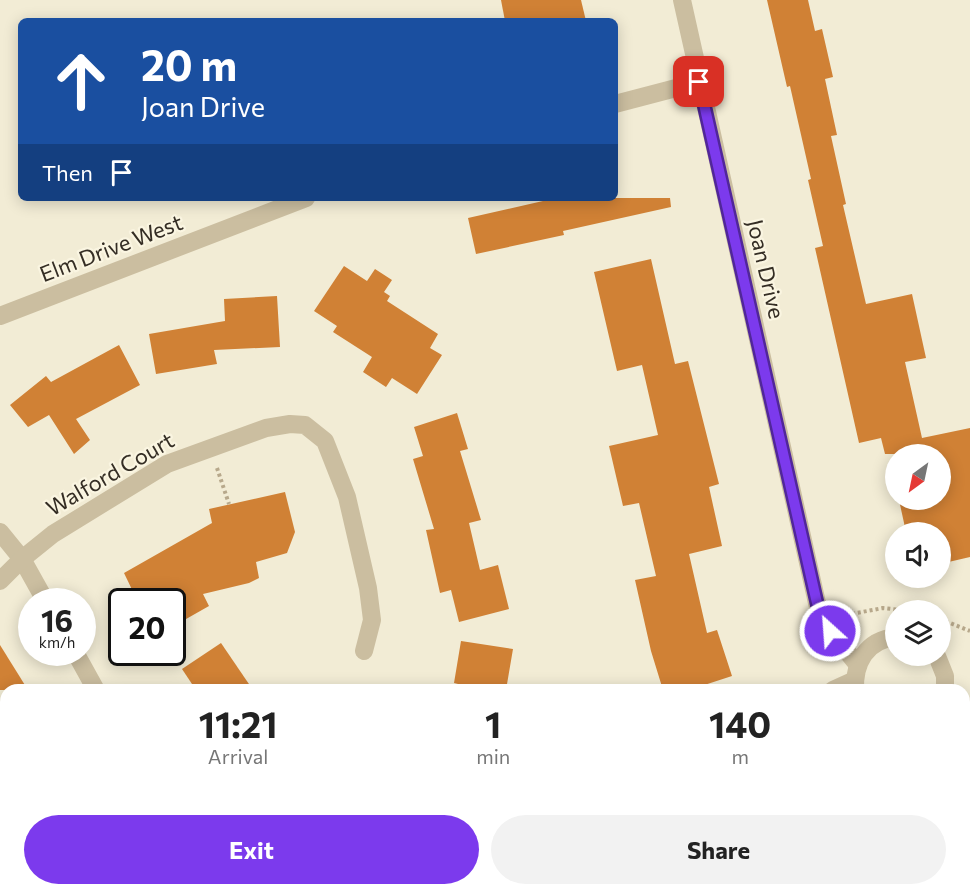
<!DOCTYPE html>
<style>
:root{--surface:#fff;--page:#f2f2f2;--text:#222;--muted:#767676;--accent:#7c3aed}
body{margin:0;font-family:Commissioner,sans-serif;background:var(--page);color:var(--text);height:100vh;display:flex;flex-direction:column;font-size:22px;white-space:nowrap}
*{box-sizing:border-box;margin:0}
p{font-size:20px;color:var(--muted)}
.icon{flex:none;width:33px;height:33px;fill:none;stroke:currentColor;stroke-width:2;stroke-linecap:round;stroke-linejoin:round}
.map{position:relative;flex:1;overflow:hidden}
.side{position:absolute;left:0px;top:684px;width:970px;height:212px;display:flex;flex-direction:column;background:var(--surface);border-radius:18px 18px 0 0;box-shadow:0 3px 15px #0003}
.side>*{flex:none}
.banner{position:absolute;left:18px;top:18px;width:600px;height:183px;border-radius:9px;box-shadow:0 3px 15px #0003;background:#1a4fa0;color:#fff;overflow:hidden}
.needle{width:39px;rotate:213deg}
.buttons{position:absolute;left:885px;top:444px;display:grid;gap:12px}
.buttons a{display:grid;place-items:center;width:66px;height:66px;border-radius:50%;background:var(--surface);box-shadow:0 3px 15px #0003;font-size:30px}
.speed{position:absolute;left:18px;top:588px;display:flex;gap:12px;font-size:30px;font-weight:700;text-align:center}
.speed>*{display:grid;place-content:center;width:78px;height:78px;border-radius:50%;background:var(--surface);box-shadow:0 3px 15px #0003;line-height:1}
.speed small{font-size:15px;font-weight:400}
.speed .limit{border:3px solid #111;border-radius:9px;background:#fff;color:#111}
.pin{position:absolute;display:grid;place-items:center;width:51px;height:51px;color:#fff;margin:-26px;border-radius:12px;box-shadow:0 3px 9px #0006}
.me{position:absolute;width:66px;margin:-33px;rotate:334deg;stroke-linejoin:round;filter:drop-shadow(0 0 4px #0008)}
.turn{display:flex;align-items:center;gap:21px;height:126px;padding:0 24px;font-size:27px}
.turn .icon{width:78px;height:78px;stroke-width:2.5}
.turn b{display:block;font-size:42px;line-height:51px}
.then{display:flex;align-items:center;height:57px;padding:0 24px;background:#0003;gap:12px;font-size:22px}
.eta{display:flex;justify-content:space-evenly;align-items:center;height:102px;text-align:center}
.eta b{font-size:36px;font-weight:700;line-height:42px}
.action{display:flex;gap:12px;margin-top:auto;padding:12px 24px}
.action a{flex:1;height:69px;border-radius:36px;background:var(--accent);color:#fff;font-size:24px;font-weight:700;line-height:69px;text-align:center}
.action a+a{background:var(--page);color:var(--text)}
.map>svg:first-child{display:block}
</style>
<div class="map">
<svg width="970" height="895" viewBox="0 0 970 895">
<rect width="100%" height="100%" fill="#f2ecd5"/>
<!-- green -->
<path fill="#a7c294" d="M 250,890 L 604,890 L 605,895 L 251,895 Z"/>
<!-- building -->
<g fill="#d08135">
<path d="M 501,0 L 581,0 L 586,21 L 505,21 Z"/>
<path d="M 767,0 L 808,0 L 815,31 L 822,29 L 833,77 L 825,79 L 837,135 L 831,136 L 846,204 L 843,205 L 866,304 L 912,294 L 926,358 L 905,362 L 922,438 L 970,428 L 970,557 L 940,564 L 940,532 L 906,532 L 899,500 L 940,500 L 940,454 L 885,454 L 881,438 L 859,443 L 815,248 L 823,246 L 808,180 L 811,179 L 790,86 L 787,87 Z"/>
<path d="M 556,198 L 670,198 L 671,207 L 563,231 L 564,235 L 476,254 L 468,218 Z"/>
<path d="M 651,259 L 675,364 L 688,361 L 719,484 L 709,487 L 722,546 L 689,554 L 707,633 L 717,630 L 732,676 L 689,690 L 663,690 L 651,651 L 635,580 L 656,576 L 639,503 L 623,506 L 609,446 L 658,435 L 642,365 L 617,371 L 594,272 Z"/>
<path d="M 344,266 L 367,281 L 375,269 L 392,280 L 384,292 L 390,296 L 387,301 L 438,334 L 430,348 L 442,355 L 417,394 L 392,378 L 386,387 L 363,372 L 372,357 L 333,332 L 337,326 L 314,311 Z"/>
<path d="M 277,296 L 280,347 L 214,350 L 217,364 L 156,374 L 149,334 L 225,321 L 224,299 Z"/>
<path d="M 119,345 L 140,385 L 76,419 L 90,440 L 74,454 L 49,415 L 28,427 L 10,405 L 46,376 L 51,382 Z"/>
<path d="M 457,413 L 468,449 L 460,451 L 481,520 L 469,523 L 480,570 L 498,565 L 509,609 L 459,622 L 451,590 L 440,593 L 426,530 L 434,529 L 413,459 L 423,456 L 414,427 Z"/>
<path d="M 285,492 L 295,532 L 287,553 L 256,562 L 259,578 L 249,583 L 203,594 L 209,606 L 172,627 L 172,602 L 138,602 L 124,573 L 212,523 L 209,509 Z"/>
<path d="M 461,641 L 513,649 L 506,690 L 462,690 L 462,685 L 454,683 Z"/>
<path d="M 221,643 L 253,690 L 196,690 L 182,669 Z"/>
<path d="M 0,645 L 28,690 L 0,690 Z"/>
</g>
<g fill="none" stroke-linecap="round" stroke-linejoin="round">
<!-- path -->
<g stroke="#b7a88b" stroke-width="4" stroke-dasharray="3 3" stroke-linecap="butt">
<path d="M 217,468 L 229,504"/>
<path d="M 846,615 L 883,608 L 901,610"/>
<path d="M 940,619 L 970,631"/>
<path d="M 588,890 L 589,895"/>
<path d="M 402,895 L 404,890"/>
</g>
<!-- minor -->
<g stroke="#cbbea0" stroke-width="18">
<path d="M 682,0 L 817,603 L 822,621 L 858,665"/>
<path d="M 615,104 L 699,82"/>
<path d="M 0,316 L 306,198"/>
<path d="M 0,532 L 22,559 L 46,602"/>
<path d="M 0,581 L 22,559 L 53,534 L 167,464 L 266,428 L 290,424 L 305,425 L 325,441 L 347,497 L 368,588 L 372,620 L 364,651"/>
<path d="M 75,652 L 96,690"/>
<path d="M 937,656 L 945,676 L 945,690"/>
<path d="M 833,690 L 855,680"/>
<path d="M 855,690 C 854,663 866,640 896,637"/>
<path d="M 0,846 L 6,841"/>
<path d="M 180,890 L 182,895"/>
<path d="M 674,890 L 675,895"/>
<path d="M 834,890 L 836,895"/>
<path d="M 920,890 L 921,895"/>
</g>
</g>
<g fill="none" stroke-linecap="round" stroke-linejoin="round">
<defs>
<path id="route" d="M 699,82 L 817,603 L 822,621 L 830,631"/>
</defs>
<!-- route casing -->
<use href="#route" stroke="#51269a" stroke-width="15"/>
<!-- route -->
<use href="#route" stroke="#7c3aed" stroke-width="10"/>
</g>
<g text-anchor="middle" stroke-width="4.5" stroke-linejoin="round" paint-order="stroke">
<!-- street labels -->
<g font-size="22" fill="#342d24" stroke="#faf5e1">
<text transform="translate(111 248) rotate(-21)" y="8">Elm Drive West</text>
<text transform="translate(766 269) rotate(77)" y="8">Joan Drive</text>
<text transform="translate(110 474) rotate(-30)" y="8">Walford Court</text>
</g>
</g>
</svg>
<div class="buttons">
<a><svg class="needle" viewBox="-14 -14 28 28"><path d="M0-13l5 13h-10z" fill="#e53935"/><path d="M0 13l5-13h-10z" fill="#767676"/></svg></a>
<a><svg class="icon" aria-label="sound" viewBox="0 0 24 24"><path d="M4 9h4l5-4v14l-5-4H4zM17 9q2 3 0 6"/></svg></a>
<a><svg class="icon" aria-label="layers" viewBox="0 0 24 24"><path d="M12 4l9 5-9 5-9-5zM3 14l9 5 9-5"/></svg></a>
</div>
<div class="speed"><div>16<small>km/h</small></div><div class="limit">20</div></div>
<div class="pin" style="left:699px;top:82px;background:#d93025"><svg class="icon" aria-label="arrive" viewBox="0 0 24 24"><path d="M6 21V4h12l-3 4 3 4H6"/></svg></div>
<svg class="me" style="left:830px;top:631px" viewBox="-20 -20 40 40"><circle r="17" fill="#7c3aed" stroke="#fff" stroke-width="3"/><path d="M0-11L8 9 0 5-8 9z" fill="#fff"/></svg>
<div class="banner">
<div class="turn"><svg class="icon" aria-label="ahead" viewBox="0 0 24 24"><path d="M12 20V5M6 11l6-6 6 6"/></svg><div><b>20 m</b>Joan Drive</div></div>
<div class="then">Then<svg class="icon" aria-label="arrive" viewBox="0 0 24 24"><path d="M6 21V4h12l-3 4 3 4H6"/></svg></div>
</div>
<section class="side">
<div class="eta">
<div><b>11:21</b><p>Arrival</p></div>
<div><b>1</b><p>min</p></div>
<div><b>140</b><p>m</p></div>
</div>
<div class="action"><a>Exit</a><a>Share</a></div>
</section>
</div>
